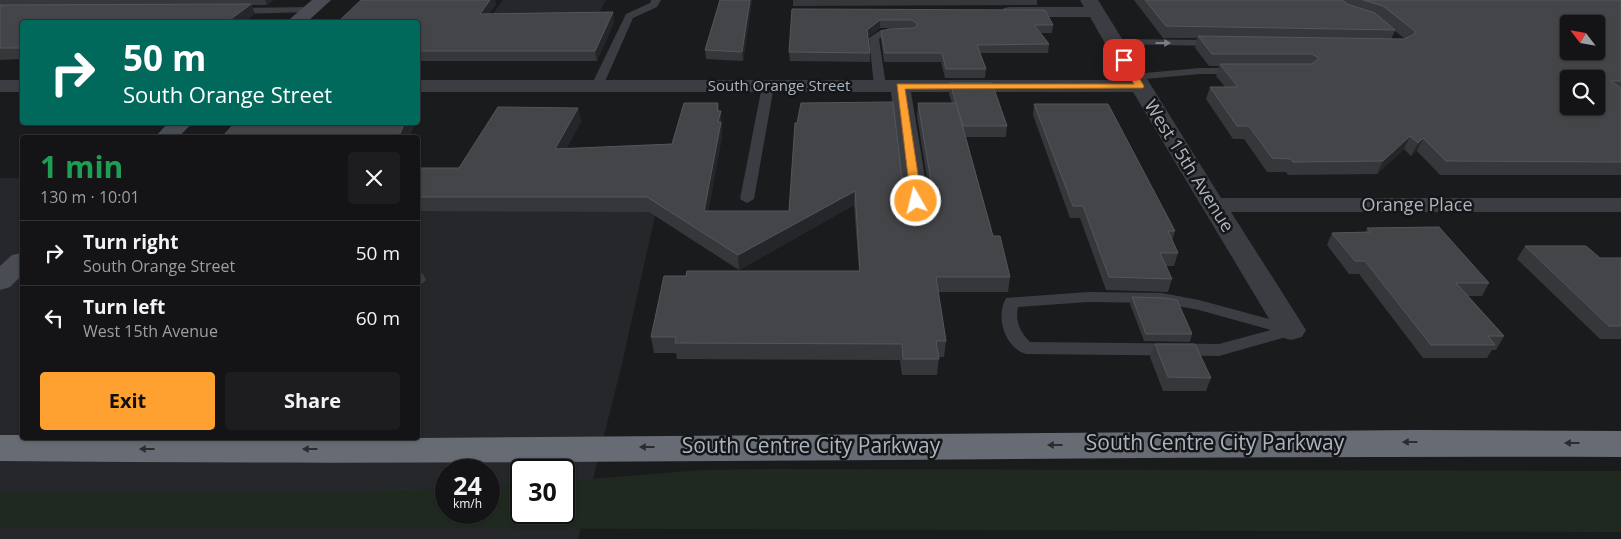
<!DOCTYPE html>
<meta charset="utf-8">
<style>
:root{--surface:#141416;--page:#1d1d1f;--text:#f1f3f6;--muted:#9d9ea1;--line:#333335;--accent:#ffa131}
body{margin:0;font-family:"Open Sans",sans-serif;background:var(--page);color:var(--text);height:100vh;display:flex;flex-direction:column;font-size:19px;white-space:nowrap}
*{box-sizing:border-box;margin:0}
p{font-size:16px;color:var(--muted)}
.icon{flex:none;width:28px;height:28px;fill:none;stroke:currentColor;stroke-width:2;stroke-linecap:round;stroke-linejoin:round}
.map{position:relative;flex:1;overflow:hidden}
.drawer{position:absolute;left:20px;top:135px;width:400px;height:305px;display:flex;flex-direction:column;background:var(--surface);border-radius:5px;box-shadow:0 1px 4px #0004,0 0 0 1px var(--line)}
.drawer>*{flex:none}
.guide{position:absolute;left:20px;top:20px;width:400px;height:105px;border-radius:5px;box-shadow:0 1px 4px #0004,0 0 0 1px var(--line);background:#00695c;color:#fff;overflow:hidden}
.needle{width:32px;rotate:301deg}
.tools{position:absolute;left:1560px;top:15px;display:grid;gap:10px}
.tools a{display:grid;place-items:center;width:45px;height:45px;border-radius:5px;background:var(--surface);box-shadow:0 1px 4px #0004,0 0 0 1px var(--line);font-size:25px}
.speed{position:absolute;left:435px;top:459px;display:flex;gap:10px;font-size:25px;font-weight:700;text-align:center}
.speed>*{display:grid;place-content:center;width:65px;height:65px;border-radius:50%;background:var(--surface);box-shadow:0 1px 4px #0004,0 0 0 1px var(--line);line-height:1}
.speed small{font-size:12px;font-weight:400}
.speed .limit{border:2px solid #111;border-radius:8px;background:#fff;color:#111}
.pin{position:absolute;display:grid;place-items:center;width:42px;height:42px;color:#fff;margin:-21px;border-radius:10px;box-shadow:0 2px 8px #0006}
.me{position:absolute;width:55px;margin:-28px;rotate:352deg;stroke-linejoin:round;filter:drop-shadow(0 0 4px #0008)}
.turn{display:flex;align-items:center;gap:18px;height:105px;padding:0 20px;font-size:22px}
.turn .icon{width:65px;height:65px;stroke-width:2.5}
.turn b{display:block;font-size:35px;line-height:42px}
.round{display:grid;place-items:center;flex:none;width:52px;height:52px;border-radius:5px;background:var(--page)}
.head{display:flex;align-items:center;justify-content:space-between;height:85px;padding:0 20px}
h1{font-size:30px;font-weight:700;line-height:38px;color:#1e9e55}
.primary-button{display:flex;gap:10px;margin-top:auto;padding:10px 20px}
.primary-button a{flex:1;height:58px;border-radius:5px;background:var(--accent);color:#111;font-size:20px;font-weight:700;line-height:58px;text-align:center}
.primary-button a+a{background:var(--page);color:var(--text)}
ul{padding:0;list-style:none}
li{display:flex;align-items:center;gap:15px;height:65px;padding:0 20px;border-top:1px solid var(--line)}
li div{flex:1}
li b{display:block;font-size:19px}
li em{font-style:normal}
.map>svg:first-child{display:block}
</style>
<div class="map">
<svg width="1621" height="539" viewBox="0 0 1621 539">
<rect width="100%" height="100%" fill="#1a1b1d"/>
<!-- built -->
<g fill="#26272a" fill-rule="evenodd">
<path d="M 503,0 L 606,0 L 596,18 L 490,18 Z"/>
<path d="M 0,178 L 22,178 L 22,438 L 418,438 L 418,180 L 663,180 L 621,368 L 578,539 L 0,539 ZM 446,470 L 489,470 L 489,512 L 446,512 ZM 521,470 L 564,470 L 564,512 L 521,512 Z"/>
</g>
<!-- green -->
<path fill="#202920" d="M 772,469 L 1621,471 L 1621,532 L 0,527 L 0,491 L 367,491 L 446,489 L 446,512 L 489,512 L 489,486 L 521,484 L 521,512 L 564,512 L 564,481 L 703,470 Z"/>
<g fill="none" stroke-linecap="round" stroke-linejoin="round">
<!-- lane -->
<g fill="#3b3d42" fill-rule="evenodd">
<path d="M 651,0 L 661,0 L 657,7 L 633,18 L 603,86 L 601,88 L 593,88 L 591,86 L 626,14 L 650,3 Z"/>
<path d="M 311,7 L 314,8 L 314,12 L 235,14 L 230,11 L 235,8 Z"/>
<path d="M 881,30 L 902,30 L 907,33 C 899,39 888,33 879,39 L 886,86 L 880,89 L 874,86 L 869,38 Z"/>
<path d="M 1114,39 L 1215,40 L 1220,43 L 1215,46 L 1110,44 L 1109,42 Z"/>
<path d="M 1200,68 L 1237,68 L 1242,71 L 1237,74 L 1200,74 L 1134,80 L 1129,77 L 1134,74 Z"/>
<path d="M 768,83 L 774,86 L 754,199 L 747,203 L 740,199 L 762,86 Z"/>
<path d="M 418,272 L 423,274 L 426,280 L 423,283 L 418,285 Z"/>
<path d="M 1088,292 L 1162,293 L 1199,300 L 1291,325 L 1297,326 L 1299,330 L 1297,334 L 1219,356 L 1026,354 C 1005,348 995,317 1006,298 ZM 1088,302 L 1162,303 L 1199,310 L 1271,330 L 1219,344 L 1030,342 C 1020,331 1015,322 1018,307 Z"/>
</g>
<!-- street -->
<g fill="#3b3d42" fill-rule="evenodd">
<path d="M 1080,0 L 1098,0 L 1221,198 L 1621,198 L 1621,212 L 1231,212 L 1306,330 L 1302,337 L 1291,340 L 1280,337 L 1133,92 L 911,92 L 932,220 L 928,225 L 919,228 L 910,225 L 906,220 L 891,92 L 418,92 L 418,80 L 1126,80 L 1090,17 L 1010,17 L 1004,16 L 1001,12 L 1004,8 L 1010,7 L 1084,7 Z"/>
<rect x="0" y="80" width="22" height="12"/>
</g>
<!-- secondary -->
<g fill="#494c53" fill-rule="evenodd">
<path d="M 312,0 L 331,0 L 307,22 L 288,22 L 291,18 Z"/>
<path d="M 169,122 L 193,122 L 178,138 L 154,138 Z"/>
<path d="M 22,253 L 22,275 L 10,287 L 0,290 L 0,266 L 12,255 Z"/>
</g>
<!-- highway -->
<path fill="#676c74" fill-rule="evenodd" d="M 1418,430 L 1621,431 L 1621,457 C 1081,455 540,467 0,461 L 0,435 L 22,435 L 22,438 L 418,438 Z"/>
</g>
<!-- wall -->
<g fill="#36373b" fill-rule="evenodd">
<path d="M 0,0 L 273,0 L 267,5 L 252,5 L 255,14 L 22,22 L 22,59 L 0,60 Z"/>
<path d="M 720,0 L 752,0 L 743,61 L 706,59 L 705,50 Z"/>
<path d="M 793,0 L 1037,0 L 1037,5 L 793,6 Z"/>
<path d="M 1134,0 L 1621,0 L 1621,175 L 1440,175 L 1417,151 L 1411,156 L 1404,149 L 1377,174 L 1288,175 L 1286,172 L 1267,172 L 1244,139 L 1233,139 L 1206,99 L 1210,87 L 1225,87 L 1216,76 L 1219,66 L 1209,66 L 1195,48 L 1197,38 L 1163,38 ZM 1395,31 L 1405,39 L 1391,39 Z"/>
<path d="M 496,4 L 489,14 L 613,12 L 614,22 L 597,61 L 418,61 L 418,22 Z"/>
<path d="M 792,9 L 1053,25 L 1052,33 L 1041,33 L 1049,44 L 1048,53 L 980,53 L 986,69 L 985,78 L 945,78 L 941,62 L 884,62 L 881,40 L 881,31 L 911,28 L 880,28 L 868,37 L 870,53 L 870,62 L 790,61 L 789,52 Z"/>
<path d="M 950,83 L 1007,126 L 1006,137 L 966,137 L 993,236 L 1010,277 L 1008,292 L 938,292 L 946,341 L 944,357 L 939,357 L 937,375 L 902,375 L 900,360 L 677,359 L 676,353 L 654,353 L 651,337 L 686,276 L 859,271 L 854,205 L 739,270 L 649,212 L 418,211 L 418,168 L 459,168 L 578,108 L 581,121 L 566,149 L 672,144 L 718,103 L 719,111 L 721,111 L 722,136 L 708,211 L 789,211 L 795,123 L 905,205 L 911,212 L 921,215 L 931,211 L 932,209 L 917,116 L 918,103 L 952,103 L 949,94 Z"/>
<path d="M 1034,104 L 1175,231 L 1172,241 L 1178,253 L 1174,266 L 1166,266 L 1172,279 L 1168,292 L 1106,290 L 1080,218 L 1070,218 L 1033,115 Z"/>
<path d="M 1367,228 L 1489,283 L 1482,296 L 1468,296 L 1504,336 L 1496,350 L 1492,350 L 1487,358 L 1423,358 L 1359,274 L 1349,274 L 1327,245 L 1332,233 L 1366,232 Z"/>
<path d="M 1525,246 L 1600,258 L 1621,258 L 1621,339 L 1600,339 L 1517,259 Z"/>
<path d="M 1132,297 L 1192,334 L 1190,342 L 1144,341 L 1130,304 Z"/>
<path d="M 1155,344 L 1211,378 L 1206,391 L 1163,391 L 1150,357 Z"/>
</g>
<!-- shaded-wall -->
<g fill="#252629">
<path d="M 265,0 L 273,0 L 267,5 Z"/>
<path d="M 490,0 L 495,0 L 496,4 L 482,24 L 480,14 Z"/>
<path d="M 750,0 L 752,0 L 743,61 L 742,52 Z"/>
<path d="M 251,4 L 255,14 L 245,22 L 227,22 Z"/>
<path d="M 613,12 L 614,22 L 597,61 L 595,51 Z"/>
<path d="M 880,20 L 880,28 L 867,38 L 867,30 Z"/>
<path d="M 578,108 L 581,121 L 558,163 L 555,149 Z"/>
<path d="M 721,111 L 722,136 L 706,226 L 704,211 L 718,122 Z"/>
<path d="M 405,122 L 416,122 L 409,138 L 398,138 Z"/>
<path d="M 1410,136 L 1404,149 L 1377,174 L 1383,161 Z"/>
<path d="M 1423,138 L 1417,151 L 1411,156 L 1418,143 Z"/>
<path d="M 855,191 L 854,205 L 739,270 L 738,255 Z"/>
</g>
<!-- building -->
<g fill="#434549" stroke="#53565b" fill-rule="evenodd">
<path d="M 361,0 L 490,0 L 480,14 L 613,12 L 595,51 L 418,51 L 418,22 L 338,22 Z"/>
<path d="M 720,0 L 750,0 L 742,52 L 705,50 Z"/>
<path d="M 1145,0 L 1342,0 L 1347,4 L 1375,13 L 1395,30 L 1166,26 Z"/>
<path d="M 1363,0 L 1621,0 L 1621,81 L 1611,81 L 1621,88 L 1621,162 L 1446,161 L 1423,138 L 1418,143 L 1410,136 L 1383,161 L 1293,162 L 1291,159 L 1272,158 L 1249,126 L 1237,126 L 1210,87 L 1238,87 L 1220,64 L 1312,64 L 1319,58 L 1312,54 L 1212,54 L 1198,36 L 1404,39 L 1415,34 L 1415,31 L 1383,6 ZM 1569,24 L 1596,24 L 1596,51 L 1569,51 ZM 1569,79 L 1596,79 L 1596,106 L 1569,106 Z"/>
<path d="M 251,4 L 227,22 L 22,22 L 22,48 L 0,48 L 0,5 Z"/>
<path d="M 792,9 L 1045,10 L 1053,25 L 1034,25 L 1049,44 L 977,45 L 986,69 L 946,69 L 942,53 L 885,53 L 881,31 L 889,29 L 914,28 L 918,24 L 912,20 L 880,20 L 867,30 L 870,53 L 789,52 Z"/>
<path d="M 950,83 L 992,83 L 1007,126 L 963,126 Z"/>
<path d="M 893,102 L 905,205 L 911,212 L 921,215 L 931,211 L 935,205 L 918,103 L 956,103 L 993,236 L 1000,236 L 1010,277 L 936,277 L 946,341 L 936,341 L 939,359 L 903,359 L 902,344 L 675,343 L 676,337 L 651,337 L 664,276 L 686,276 L 687,271 L 860,271 L 855,191 L 738,255 L 647,197 L 418,197 L 418,168 L 459,168 L 498,107 L 578,108 L 555,149 L 672,144 L 684,103 L 718,103 L 717,111 L 721,111 L 718,122 L 721,122 L 704,211 L 789,211 L 795,123 L 797,123 L 801,103 Z"/>
<path d="M 1034,104 L 1108,104 L 1175,231 L 1168,231 L 1178,253 L 1160,253 L 1172,279 L 1109,277 L 1083,206 L 1073,206 Z"/>
<path d="M 236,122 L 405,122 L 398,138 L 221,138 Z"/>
<path d="M 1439,227 L 1489,283 L 1456,283 L 1504,336 L 1488,336 L 1495,345 L 1431,345 L 1365,261 L 1355,261 L 1332,233 L 1371,232 L 1367,228 Z"/>
<path d="M 1525,246 L 1586,246 L 1600,258 L 1621,258 L 1621,326 L 1609,326 Z"/>
<path d="M 1132,297 L 1164,298 L 1177,300 L 1192,334 L 1146,334 Z"/>
<path d="M 1155,344 L 1195,344 L 1211,378 L 1168,377 Z"/>
</g>
<!-- one-way arrows -->
<defs><path id="oneway-solid" d="M-6-.8H1V-3.2L6.5 0L1 3.2V.8H-6Z" transform="scale(1.25)"/></defs>
<use fill="#797e86" href="#oneway-solid" transform="translate(1163 43)"/>
<g fill="#2a2c2f">
<use href="#oneway-solid" transform="translate(1410 442) rotate(-180)"/>
<use href="#oneway-solid" transform="translate(1572 443) rotate(-180)"/>
<use href="#oneway-solid" transform="translate(1055 445) rotate(180)"/>
<use href="#oneway-solid" transform="translate(647 447) rotate(180)"/>
<use href="#oneway-solid" transform="translate(147 449) rotate(-180)"/>
<use href="#oneway-solid" transform="translate(310 449) rotate(-180)"/>
</g>
<!-- route -->
<path fill="#ffa131" stroke="#a66920" d="M 1121,58 L 1127,58 L 1144,86 L 1143,88 L 905,89 L 922,201 L 916,204 L 911,201 L 897,84 L 1134,84 L 1120,60 Z"/>
<g text-anchor="middle" stroke-width="5" stroke-linejoin="round" paint-order="stroke">
<!-- far-street labels -->
<g font-size="15" fill="#acb4bd" stroke="#151618">
<text x="779" y="91">South Orange Street</text>
</g>
<!-- street labels -->
<g font-size="18" fill="#acb4bd" stroke="#151618">
<text transform="translate(1189 166) rotate(58)" y="6">West 15th Avenue</text>
<text x="1417" y="211">Orange Place</text>
</g>
<!-- near-street labels -->
<g font-size="21" fill="#acb4bd" stroke="#151618">
<text x="1215" y="450">South Centre City Parkway</text>
<text x="811" y="453">South Centre City Parkway</text>
</g>
</g>
</svg>
<div class="tools">
<a><svg class="needle" viewBox="-14 -14 28 28"><path d="M0-13l5 13h-10z" fill="#e53935"/><path d="M0 13l5-13h-10z" fill="#9d9ea1"/></svg></a>
<a><svg class="icon" aria-label="search" viewBox="0 0 24 24"><circle cx="10" cy="10" r="6"/><path d="M15 15l6 6"/></svg></a>
</div>
<div class="speed"><div>24<small>km/h</small></div><div class="limit">30</div></div>
<div class="pin" style="left:1124px;top:60px;background:#d93025"><svg class="icon" aria-label="arrive" viewBox="0 0 24 24"><path d="M6 21V4h12l-3 4 3 4H6"/></svg></div>
<svg class="me" style="left:916px;top:201px" viewBox="-20 -20 40 40"><circle r="17" fill="#ffa131" stroke="#fff" stroke-width="3"/><path d="M0-11L8 9 0 5-8 9z" fill="#fff"/></svg>
<div class="guide">
<div class="turn"><svg class="icon" aria-label="right" viewBox="0 0 24 24"><path d="M7 20v-9h11M14 6l5 5-5 5"/></svg><div><b>50 m</b>South Orange Street</div></div>
</div>
<section class="drawer">
<div class="head"><div><h1>1 min</h1><p>130 m · 10:01</p></div><a class="round"><svg class="icon" aria-label="close" viewBox="0 0 24 24"><path d="M6 6l12 12M18 6L6 18"/></svg></a></div>
<ul>
<li><svg class="icon" aria-label="right" viewBox="0 0 24 24"><path d="M7 20v-9h11M14 6l5 5-5 5"/></svg><div><b>Turn right</b><p>South Orange Street</p></div><em>50 m</em></li>
<li><svg class="icon" aria-label="left" viewBox="0 0 24 24"><path d="M17 20v-9H6M10 6l-5 5 5 5"/></svg><div><b>Turn left</b><p>West 15th Avenue</p></div><em>60 m</em></li>
</ul>
<div class="primary-button"><a>Exit</a><a>Share</a></div>
</section>
</div>
